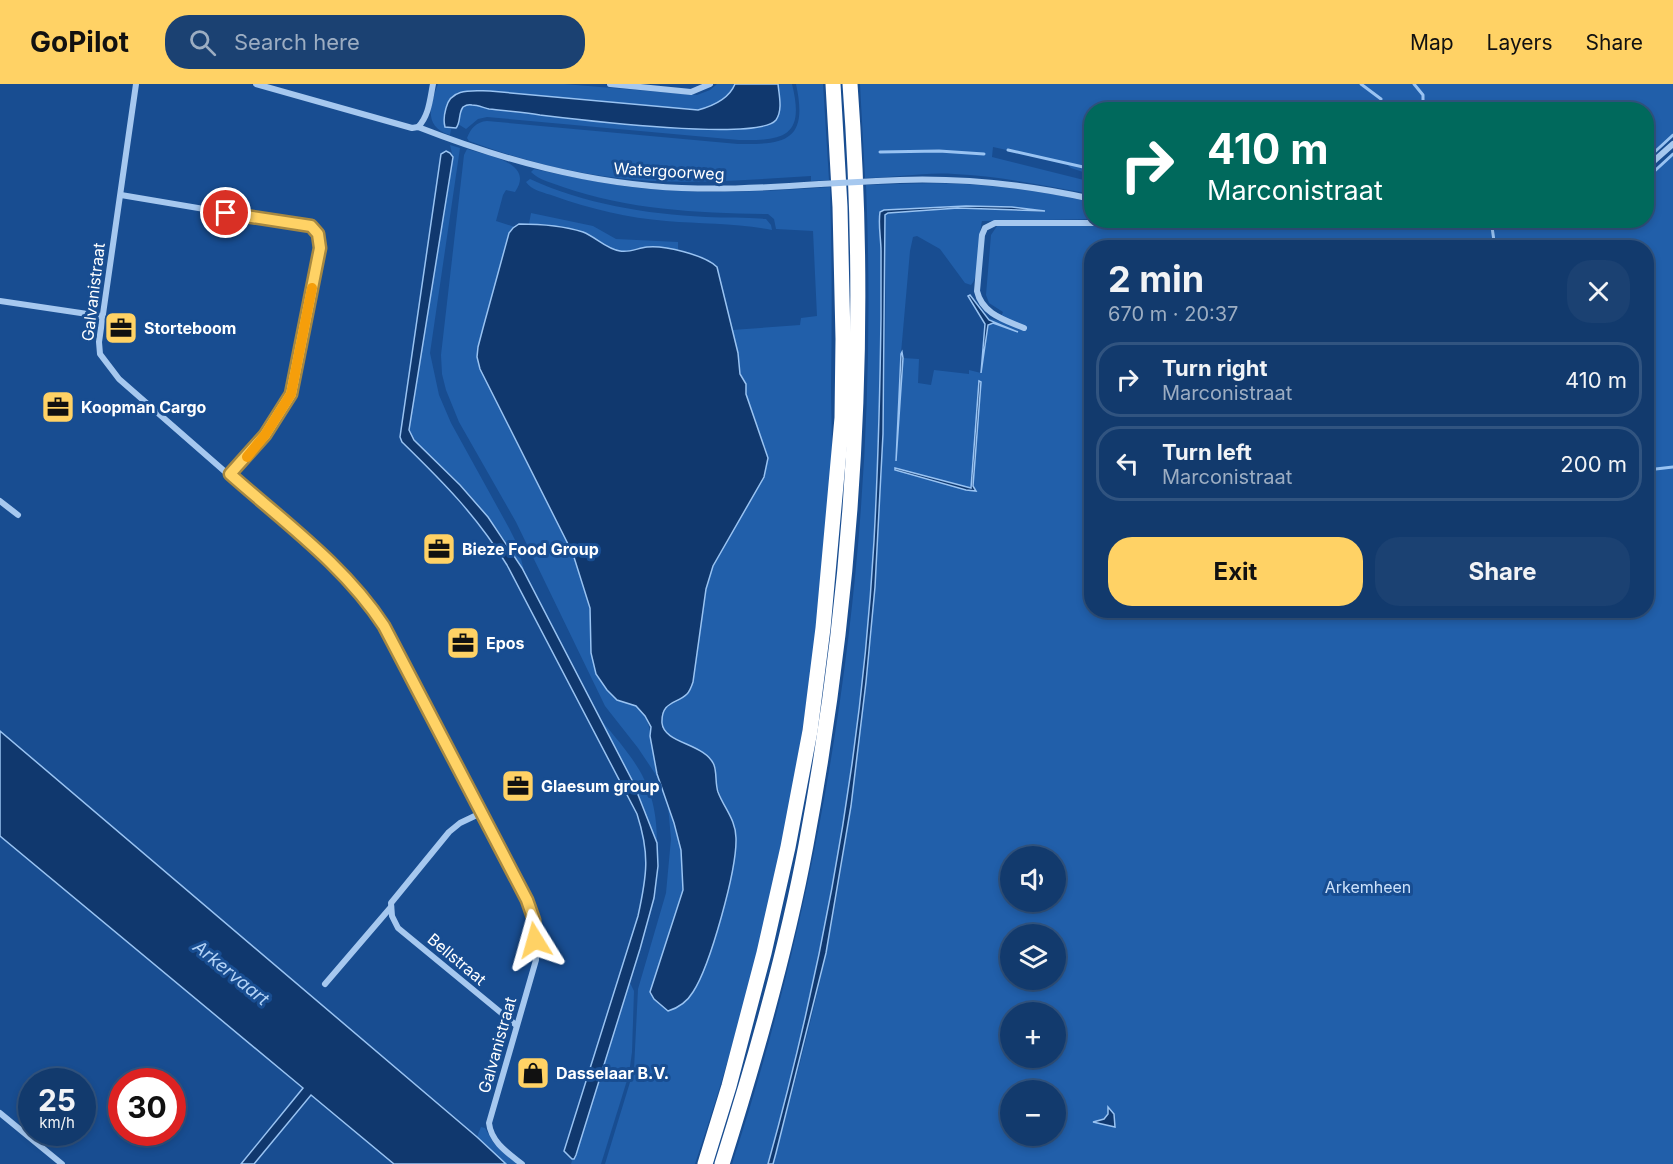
<!DOCTYPE html>
<meta charset="utf-8">
<style>
:root{--surface:#123a6d;--page:#1b4172;--text:#f1f3f6;--muted:#9cadc2;--line:#315480;--accent:#ffd265}
body{margin:0;font-family:Inter,sans-serif;background:var(--page);color:var(--text);height:100vh;display:flex;flex-direction:column;font-size:22px;white-space:nowrap}
*{box-sizing:border-box;margin:0}
p{font-size:20px;color:var(--muted)}
.icon{flex:none;width:33px;height:33px;fill:none;stroke:currentColor;stroke-width:2;stroke-linecap:round;stroke-linejoin:round}
.map{position:relative;flex:1;overflow:hidden}
.drawer{position:absolute;left:1084px;top:156px;width:570px;height:378px;display:flex;flex-direction:column;background:var(--surface);border-radius:24px;box-shadow:0 3px 9px #0003,0 0 0 2px var(--line)}
.drawer>*{flex:none}
.banner{position:absolute;left:1084px;top:18px;width:570px;height:126px;border-radius:24px;box-shadow:0 3px 9px #0003,0 0 0 2px var(--line);background:#00695c;color:#fff;overflow:hidden}
.controls{position:absolute;left:1000px;top:762px;display:grid;gap:12px}
.controls a{display:grid;place-items:center;width:66px;height:66px;border-radius:50%;background:var(--surface);box-shadow:0 3px 9px #0003,0 0 0 2px var(--line);font-size:30px}
.speed{position:absolute;left:18px;top:984px;display:flex;gap:12px;font-size:30px;font-weight:700;text-align:center}
.speed>*{display:grid;place-content:center;width:78px;height:78px;border-radius:50%;background:var(--surface);box-shadow:0 3px 9px #0003,0 0 0 2px var(--line);line-height:1}
.speed small{font-size:15px;font-weight:400}
.speed .limit{border:9px solid #d22;background:#fff;color:#111}
.pin{position:absolute;display:grid;place-items:center;width:51px;height:51px;color:#fff;margin:-26px;border:3px solid #fff;border-radius:50%;box-shadow:0 2px 6px #0007}
.me{position:absolute;width:66px;margin:-33px;rotate:352deg;stroke-linejoin:round;filter:drop-shadow(0 0 4px #0008)}
.turn{display:flex;align-items:center;gap:21px;height:126px;padding:0 24px;font-size:27px}
.turn .icon{width:78px;height:78px;stroke-width:2.5}
.turn b{display:block;font-size:42px;line-height:51px}
.round{display:grid;place-items:center;flex:none;width:63px;height:63px;border-radius:24px;background:var(--page)}
.head{display:flex;align-items:center;justify-content:space-between;height:102px;padding:0 24px}
h1{font-size:36px;font-weight:700;line-height:45px}
.action{display:flex;gap:12px;margin-top:auto;padding:12px 24px}
.action a{flex:1;height:69px;border-radius:24px;background:var(--accent);color:#111;font-size:24px;font-weight:700;line-height:69px;text-align:center}
.action a+a{background:var(--page);color:var(--text)}
ul{padding:0;list-style:none}
li{display:flex;align-items:center;gap:18px;height:75px;margin:0 12px 9px;padding:0 12px;border:3px solid var(--line);border-radius:24px}
li div{flex:1}
li b{display:block;font-size:22px}
li em{font-style:normal}
header{display:flex;align-items:center;gap:36px;box-sizing:border-box;height:84px;padding:0 30px;background:var(--accent);color:#111}
header strong{font-size:28px}
nav{display:flex;gap:33px;margin-inline-start:auto;font-size:21px}
.search{width:420px;height:54px;background:var(--page);display:flex;align-items:center;gap:15px;box-sizing:border-box;padding:0 21px;border-radius:24px;color:var(--muted);font-size:22px}
.map>svg:first-child{display:block}
</style>
<header>
<strong>GoPilot</strong>
<div class="search"><svg class="icon" aria-label="search" viewBox="0 0 24 24"><circle cx="10" cy="10" r="6"/><path d="M15 15l6 6"/></svg>Search here</div>
<nav><a>Map</a><a>Layers</a><a>Share</a></nav>
</header>
<div class="map">
<svg width="1673" height="1080" viewBox="0 0 1673 1080">
<rect width="100%" height="100%" fill="#184d91"/>
<!-- green -->
<g fill="#215faa" fill-rule="evenodd">
<path d="M 438,0 L 564,0 L 697,11 L 710,6 L 717,0 L 735,0 C 729,15 713,22 698,26 L 467,7 L 458,8 L 450,15 L 445,43 L 451,45 L 450,51 C 423,42 430,22 438,0 Z"/>
<path d="M 778,0 L 792,0 C 805,52 785,57 739,56 L 487,33 L 478,35 L 466,45 L 458,40 L 459,29 L 463,23 L 472,20 L 492,25 C 581,34 672,50 762,43 L 780,26 Z"/>
<path d="M 796,0 L 823,0 L 829,96 L 811,97 L 811,92 C 745,96 677,102 610,93 C 562,87 515,74 469,57 L 467,54 C 471,44 476,38 487,37 L 738,60 C 788,61 808,55 796,0 Z"/>
<path d="M 860,0 L 1673,0 L 1673,49 L 1647,73 L 1647,26 L 1092,26 L 1092,91 L 1071,84 L 1066,79 L 993,63 L 992,73 L 1092,98 L 1092,110 C 1046,102 1000,92 954,90 C 924,88 895,94 865,94 Z"/>
<path d="M 450,61 L 460,64 L 430,269 L 439,311 L 451,339 L 509,444 L 517,460 L 525,490 C 507,457 485,427 459,399 C 447,386 414,361 409,346 L 453,74 Z"/>
<path d="M 467,65 C 485,71 536,78 515,108 L 506,106 L 503,111 L 496,137 L 515,143 L 509,149 L 506,160 L 478,263 L 477,273 L 480,285 L 573,470 L 585,505 L 592,538 L 617,616 C 623,618 631,619 636,622 C 655,634 651,673 658,694 L 638,664 L 605,622 L 516,438 L 459,338 L 446,306 L 442,290 L 441,271 L 464,71 Z"/>
<path d="M 1673,70 L 1673,1080 L 773,1080 C 792,1010 811,940 826,870 C 840,802 849,733 858,665 C 880,488 888,310 885,131 L 888,129 L 958,124 L 1044,128 L 1041,126 C 988,121 936,122 884,126 L 880,128 L 880,308 L 877,382 L 872,497 L 863,599 L 846,727 L 824,854 L 789,1006 L 768,1080 L 732,1080 C 835,765 880,432 866,101 C 898,100 931,98 963,100 C 1006,102 1050,109 1092,118 L 1092,135 L 982,137 C 978,153 982,190 971,201 L 965,199 L 940,165 L 917,152 L 913,153 L 910,167 L 901,269 L 902,292 L 903,274 L 919,275 L 918,299 L 931,301 L 934,286 L 969,290 L 969,286 L 981,289 L 989,234 L 999,237 L 1003,228 L 989,219 L 986,211 L 991,151 L 997,142 L 1112,142 L 1121,141 L 1130,136 L 1178,136 L 1219,139 L 1298,138 L 1308,136 L 1647,136 L 1647,94 ZM 1092,164 L 1647,164 L 1647,526 L 1092,526 ZM 1011,772 L 1056,772 L 1056,818 L 1011,818 ZM 1011,850 L 1056,850 L 1056,896 L 1011,896 ZM 1011,928 L 1056,928 L 1056,974 L 1011,974 ZM 1011,1006 L 1056,1006 L 1056,1052 L 1011,1052 Z"/>
<path d="M 534,85 C 564,91 594,98 624,102 C 691,111 762,108 830,103 C 832,170 832,236 831,303 C 831,332 833,363 831,392 C 815,629 771,856 695,1080 L 605,1080 L 634,985 L 638,905 L 666,809 L 671,755 L 668,722 L 681,766 L 683,806 L 650,908 L 693,909 L 701,892 L 716,851 L 733,783 L 723,719 L 715,695 L 703,668 L 669,651 L 662,641 L 663,629 L 671,618 L 681,614 L 706,505 L 713,482 L 764,393 L 768,374 L 746,310 L 746,300 L 740,290 L 732,246 L 800,241 L 801,234 L 817,232 L 813,147 L 776,145 L 774,135 L 768,130 C 699,129 629,126 563,103 C 552,99 539,96 531,88 Z"/>
<path d="M 530,95 C 584,120 646,130 706,133 C 726,134 746,133 766,135 L 771,141 L 772,146 C 737,139 702,140 666,137 C 629,134 590,125 554,112 C 545,109 531,106 526,98 Z"/>
<path d="M 531,129 L 593,142 L 616,155 L 678,158 L 678,167 L 651,162 L 626,168 L 621,168 L 612,165 L 583,148 L 529,140 Z"/>
<path d="M 601,636 C 637,679 657,701 657,759 L 633,698 Z"/>
<path d="M 629,897 L 634,907 L 632,968 L 629,990 L 601,1080 L 571,1080 Z"/>
<path d="M 481,1043 L 485,1044 L 493,1058 L 518,1080 L 506,1080 L 477,1053 Z"/>
</g>
<!-- water -->
<g fill="#10386e" stroke="#99c3f2" stroke-width="1.5">
<path d="M 735,0 L 778,0 C 779,11 783,26 776,36 C 759,58 573,35 540,31 C 523,28 506,27 489,25 C 484,24 478,21 472,21 C 468,20 466,21 463,23 C 458,30 461,38 456,44 L 445,43 C 443,36 444,31 446,24 C 451,3 473,7 490,7 L 698,26 C 713,22 729,15 735,0 Z"/>
<path d="M 446,67 L 450,69 L 453,73 L 409,346 L 414,356 L 460,401 L 488,433 L 522,484 L 633,698 L 657,759 L 658,782 L 654,814 L 640,865 L 576,1071 L 574,1075 L 572,1075 L 564,1067 L 638,832 C 647,791 650,770 637,730 L 507,481 C 476,431 444,399 402,358 L 400,353 L 441,70 Z"/>
<path d="M 966,122 L 1012,123 L 1045,127 L 958,124 L 888,129 L 885,131 L 883,350 L 875,503 L 866,598 L 851,722 L 826,869 L 776,1069 L 773,1080 L 768,1080 C 825,875 862,669 874,457 C 878,383 880,309 881,234 C 881,212 881,189 881,167 C 881,154 878,141 880,128 L 884,126 Z"/>
<path d="M 519,140 C 539,140 564,142 583,148 C 596,153 606,165 620,167 C 629,169 638,164 647,163 C 664,161 705,171 717,183 L 738,269 L 740,290 L 746,300 L 746,310 L 768,374 L 764,393 L 713,482 L 706,505 L 693,598 C 692,601 690,607 687,610 C 677,620 661,617 662,639 C 664,660 705,659 714,681 C 717,689 715,699 718,708 C 724,724 736,736 736,754 C 737,786 710,882 693,908 C 687,918 678,924 668,927 L 654,915 L 650,908 L 683,806 L 681,766 L 674,739 L 657,690 L 650,652 L 651,643 L 645,632 L 636,622 L 617,616 L 607,606 L 596,590 L 591,569 L 590,524 L 573,470 L 480,285 L 477,273 L 478,263 L 483,244 L 509,149 L 513,144 Z"/>
<path d="M 970,211 L 989,236 L 1018,248 L 993,239 L 988,241 L 981,289 L 985,240 L 968,212 Z"/>
<path d="M 902,268 L 903,274 L 896,377 L 901,270 Z"/>
<path d="M 979,297 L 981,298 L 973,402 L 976,407 L 966,406 L 895,386 L 895,384 L 971,404 Z"/>
<path d="M 0,647 L 477,1053 L 506,1080 L 394,1080 L 311,1011 L 254,1080 L 241,1080 L 303,1004 L 0,752 Z"/>
<path d="M 1108,1023 L 1114,1030 L 1115,1043 L 1093,1038 L 1104,1035 L 1108,1030 Z"/>
</g>
<g fill="none" stroke-linecap="round" stroke-linejoin="round">
<!-- stream -->
<g stroke="#99c3f2" stroke-width="3">
<path d="M 1361,0 L 1381,15"/>
<path d="M 1414,0 L 1423,11 L 1423,16"/>
<path d="M 1420,26 L 1422,23"/>
<path d="M 1008,66 L 1092,85"/>
<path d="M 880,68 L 939,67 L 984,70"/>
<path d="M 1647,75 L 1673,51"/>
<path d="M 1647,94 L 1673,70"/>
<path d="M 1491,136 L 1495,164"/>
<path d="M 1647,386 L 1673,383"/>
</g>
<!-- street -->
<g stroke="#a6c8ef" stroke-width="6">
<path d="M 136,0 L 99,258 L 100,270 L 119,295 L 340,488 L 367,516 L 384,542 L 527,816 L 534,836 L 536,876 L 489,1039 C 491,1058 508,1069 522,1080"/>
<path d="M 256,0 L 412,44 L 418,43 C 492,72 571,95 651,102 C 707,107 764,104 820,100"/>
<path d="M 610,0 L 691,8 L 710,0"/>
<path d="M 418,43 C 429,32 430,15 433,0"/>
<path d="M 1647,83 L 1673,60"/>
<path d="M 877,97 C 950,92 1020,99 1092,115"/>
<path d="M 121,111 L 311,143 L 318,150 L 320,164 L 291,310 L 265,351 L 230,390"/>
<path d="M 0,217 L 101,232"/>
<path d="M 1024,244 C 1005,236 982,230 977,207 L 982,151 L 985,144 L 995,139 L 1103,139 L 1118,136"/>
<path d="M 0,417 L 18,431"/>
<path d="M 481,729 L 460,739 L 449,748 L 391,819 L 392,832 L 398,844 L 516,941"/>
<path d="M 325,900 L 391,823"/>
<path d="M 0,1029 L 62,1080"/>
</g>
<!-- highway -->
<g stroke="#fff" stroke-width="15">
<path d="M 705,1080 L 729,1002 L 764,869 L 788,763 L 810,647 L 823,544 L 842,334 L 843,255 L 840,123 L 833,0"/>
<path d="M 722,1080 C 755,976 786,869 806,761 C 853,510 869,255 850,0"/>
</g>
<!-- street-bridge -->
<path stroke="#a6c8ef" stroke-width="6" d="M 820,100 L 877,97"/>
</g>
<g fill="none" stroke-linecap="round" stroke-linejoin="round">
<defs>
<path id="route" d="M 226,129 L 311,142 L 318,150 L 320,164 L 291,310 L 265,351 L 230,390 C 284,438 345,482 384,542 L 527,816 L 534,836 L 535,856"/>
</defs>
<!-- route casing -->
<use href="#route" stroke="#a68842" stroke-width="15"/>
<!-- route -->
<use href="#route" stroke="#ffd265" stroke-width="10"/>
<!-- slow -->
<path stroke="#f59e0b" stroke-width="10" d="M 247,373 L 265,351 L 291,310 L 312,204"/>
</g>
<!-- icons -->
<defs>
<symbol id="office-square" viewBox="-11 -11 22 22"><rect x="-9" y="-9" width="18" height="18" rx="4" fill="#ffd265" stroke="#184d91"/><path d="M-6-3h4V-5.5h4V-3h4V5H-6ZM-1-4.5V-3h2v-1.5ZM-6 0V1H6V0Z" fill="#111"/></symbol>
<symbol id="shop-square" viewBox="-11 -11 22 22"><rect x="-9" y="-9" width="18" height="18" rx="4" fill="#ffd265" stroke="#184d91"/><path d="M-5-2.5h2.3a2.7 3.5 0 0 1 5.4 0H5L5.5 6h-11ZM-1.5-2.5h3a1.5 2.3 0 0 0-3 0Z" fill="#111"/></symbol>
</defs>
<g fill-rule="evenodd">
<use href="#office-square" x="102" y="225" width="38" height="38"/>
<use href="#office-square" x="39" y="304" width="38" height="38"/>
<use href="#office-square" x="420" y="446" width="38" height="38"/>
<use href="#office-square" x="444" y="540" width="38" height="38"/>
<use href="#office-square" x="499" y="683" width="38" height="38"/>
<use href="#shop-square" x="514" y="970" width="38" height="38"/>
</g>
<g text-anchor="middle" stroke-width="6" stroke-linejoin="round" paint-order="stroke">
<!-- street labels -->
<g font-size="16" fill="#fff" stroke="#184d91">
<text transform="translate(669 87) rotate(3)" y="6">Watergoorweg</text>
<text transform="translate(93 208) rotate(-83)" y="6">Galvanistraat</text>
<text transform="translate(457 875) rotate(40)" y="6">Bellstraat</text>
<text transform="translate(497 961) rotate(-74)" y="6">Galvanistraat</text>
</g>
<!-- poi labels -->
<g font-size="16" font-weight="bold" fill="#fff" stroke="#184d91" text-anchor="start">
<text x="144" y="250">Storteboom</text>
<text x="81" y="329">Koopman Cargo</text>
<text x="462" y="471">Bieze Food Group</text>
<text x="486" y="565">Epos</text>
<text x="541" y="708">Glaesum group</text>
<text x="556" y="995">Dasselaar B.V.</text>
</g>
<!-- park labels -->
<g font-size="16" fill="#cde2fb" stroke="#184d91">
<text x="1368" y="809">Arkemheen</text>
</g>
<!-- water labels -->
<g font-size="18" font-style="italic" fill="#b2d2f6" stroke="#184d91">
<text transform="translate(231 889) rotate(39)" y="6">Arkervaart</text>
</g>
</g>
</svg>
<div class="controls">
<a><svg class="icon" aria-label="sound" viewBox="0 0 24 24"><path d="M4 9h4l5-4v14l-5-4H4zM17 9q2 3 0 6"/></svg></a>
<a><svg class="icon" aria-label="layers" viewBox="0 0 24 24"><path d="M12 4l9 5-9 5-9-5zM3 14l9 5 9-5"/></svg></a>
<a>+</a>
<a>−</a>
</div>
<div class="speed"><div>25<small>km/h</small></div><div class="limit">30</div></div>
<div class="pin" style="left:226px;top:129px;background:#d93025"><svg class="icon" aria-label="arrive" viewBox="0 0 24 24"><path d="M6 21V4h12l-3 4 3 4H6"/></svg></div>
<svg class="me" style="left:535px;top:856px" viewBox="-20 -20 40 40"><path d="M0-17L14 15 0 8-14 15z" fill="#ffd265" stroke="#fff" stroke-width="4"/></svg>
<div class="banner">
<div class="turn"><svg class="icon" aria-label="right" viewBox="0 0 24 24"><path d="M7 20v-9h11M14 6l5 5-5 5"/></svg><div><b>410 m</b>Marconistraat</div></div>
</div>
<section class="drawer">
<div class="head"><div><h1>2 min</h1><p>670 m · 20:37</p></div><a class="round"><svg class="icon" aria-label="close" viewBox="0 0 24 24"><path d="M6 6l12 12M18 6L6 18"/></svg></a></div>
<ul>
<li><svg class="icon" aria-label="right" viewBox="0 0 24 24"><path d="M7 20v-9h11M14 6l5 5-5 5"/></svg><div><b>Turn right</b><p>Marconistraat</p></div><em>410 m</em></li>
<li><svg class="icon" aria-label="left" viewBox="0 0 24 24"><path d="M17 20v-9H6M10 6l-5 5 5 5"/></svg><div><b>Turn left</b><p>Marconistraat</p></div><em>200 m</em></li>
</ul>
<div class="action"><a>Exit</a><a>Share</a></div>
</section>
</div>
